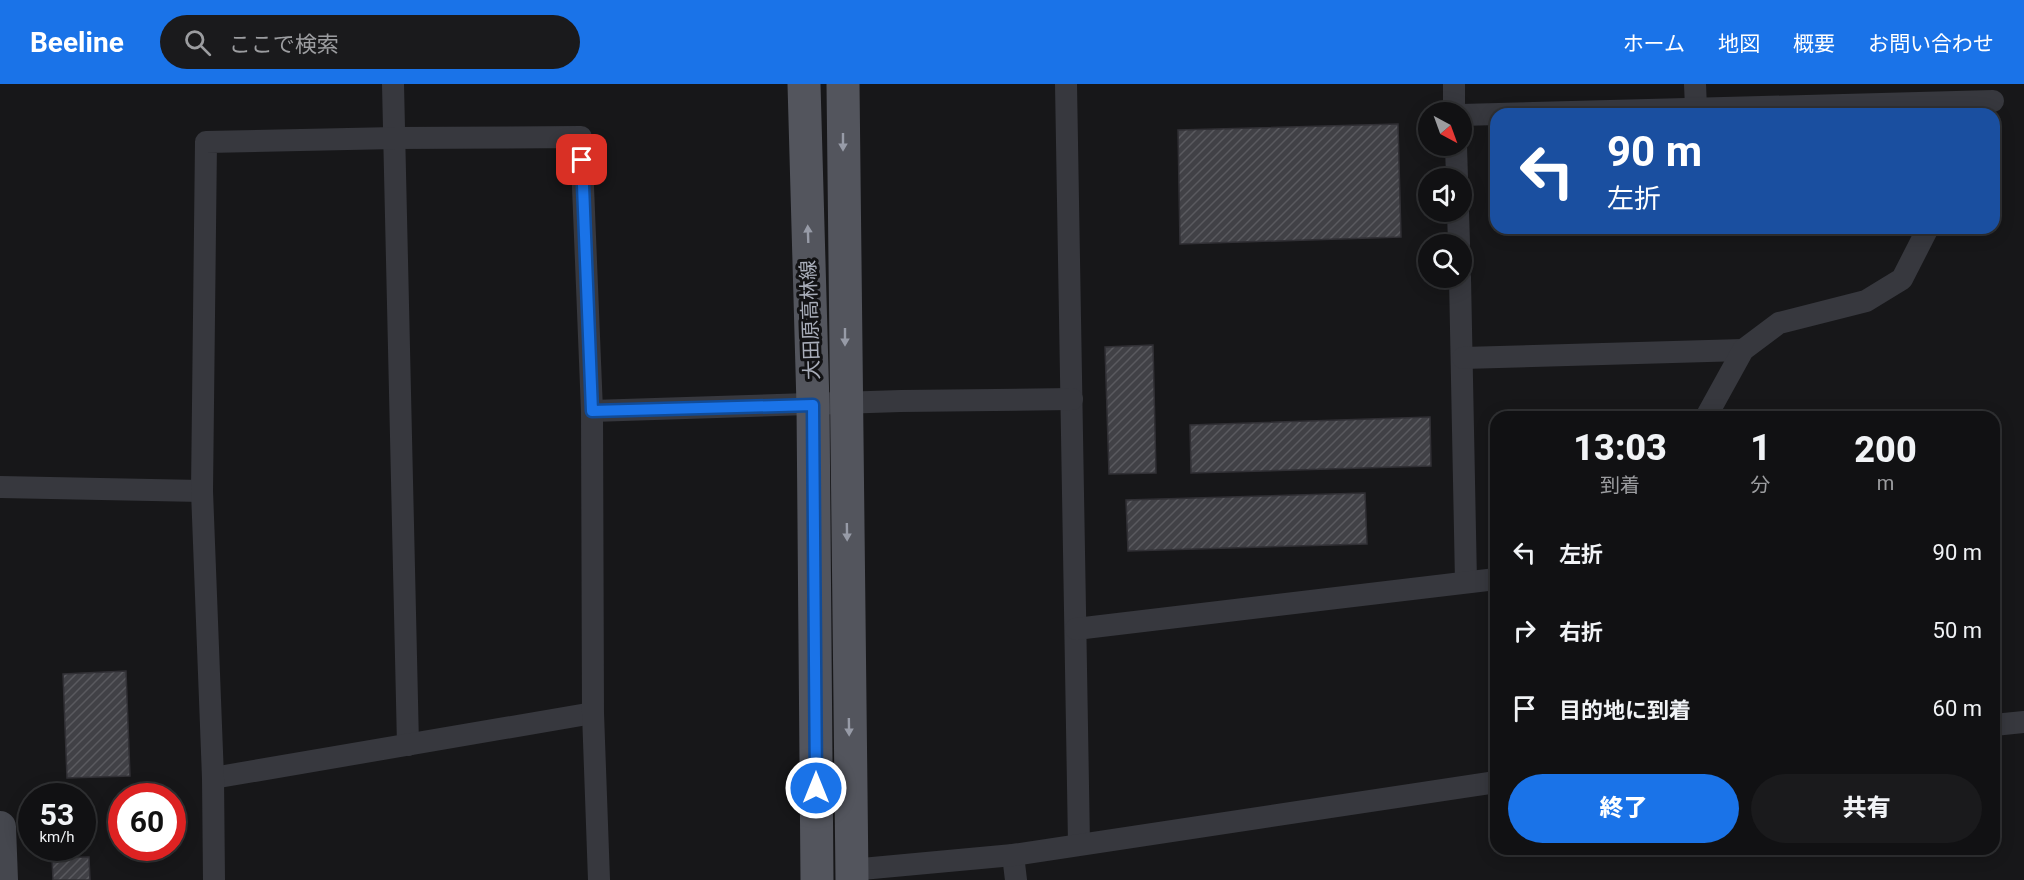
<!DOCTYPE html>
<html lang="ja">
<meta charset="utf-8">
<style>
:root{--surface:#111113;--page:#1a1a1c;--text:#f1f3f6;--muted:#9c9da0;--line:#303133;--accent:#1a73e8}
body{margin:0;font-family:Roboto,"Noto Sans JP",sans-serif;background:var(--page);color:var(--text);height:100vh;display:flex;flex-direction:column;font-size:22px;white-space:nowrap}
*{box-sizing:border-box;margin:0}
p{font-size:20px;color:var(--muted)}
.icon{flex:none;width:33px;height:33px;fill:none;stroke:currentColor;stroke-width:2;stroke-linecap:round;stroke-linejoin:round}
.map{position:relative;flex:1;overflow:hidden}
.panel{position:absolute;left:1490px;top:327px;width:510px;height:444px;display:flex;flex-direction:column;background:var(--surface);border-radius:18px;box-shadow:0 3px 15px #0003,0 0 0 2px var(--line)}
.panel>*{flex:none}
.banner{position:absolute;left:1490px;top:24px;width:510px;height:126px;border-radius:18px;box-shadow:0 3px 15px #0003,0 0 0 2px var(--line);background:#1a4fa0;color:#fff;overflow:hidden}
.needle{width:39px;rotate:139deg}
.buttons{position:absolute;left:1418px;top:18px;display:grid;gap:12px}
.buttons a{display:grid;place-items:center;width:54px;height:54px;border-radius:50%;background:var(--surface);box-shadow:0 3px 15px #0003,0 0 0 2px var(--line);font-size:30px}
.speed{position:absolute;left:18px;top:699px;display:flex;gap:12px;font-size:30px;font-weight:700;text-align:center}
.speed>*{display:grid;place-content:center;width:78px;height:78px;border-radius:50%;background:var(--surface);box-shadow:0 3px 15px #0003,0 0 0 2px var(--line);line-height:1}
.speed small{font-size:15px;font-weight:400}
.speed .limit{border:9px solid #d22;background:#fff;color:#111}
.pin{position:absolute;display:grid;place-items:center;width:51px;height:51px;color:#fff;margin:-26px;border-radius:12px;box-shadow:0 3px 9px #0006}
.me{position:absolute;width:66px;margin:-33px;rotate:0deg;stroke-linejoin:round;filter:drop-shadow(0 0 4px #0008)}
.turn{display:flex;align-items:center;gap:21px;height:126px;padding:0 18px;font-size:27px}
.turn .icon{width:78px;height:78px;stroke-width:2.5}
.turn b{display:block;font-size:42px;line-height:51px}
.eta{display:flex;justify-content:space-evenly;align-items:center;height:102px;text-align:center}
.eta b{font-size:36px;font-weight:800;line-height:42px}
.action{display:flex;gap:12px;margin-top:auto;padding:12px 18px}
.action a{flex:1;height:69px;border-radius:36px;background:var(--accent);color:#fff;font-size:24px;font-weight:800;line-height:69px;text-align:center}
.action a+a{background:var(--page);color:var(--text)}
ul{padding:0;list-style:none}
li{display:flex;align-items:center;gap:18px;height:78px;padding:0 18px}
li div{flex:1}
li b{display:block;font-size:22px}
li em{font-style:normal}
header{display:flex;align-items:center;gap:36px;box-sizing:border-box;height:84px;padding:0 30px;background:var(--accent);color:#fff}
header strong{font-size:28px}
nav{display:flex;gap:33px;margin-inline-start:auto;font-size:21px}
.search{width:420px;height:54px;background:var(--page);display:flex;align-items:center;gap:15px;box-sizing:border-box;padding:0 21px;border-radius:33px;color:var(--muted);font-size:22px}
.map>svg:first-child{display:block}
</style>
<header>
<strong>Beeline</strong>
<div class="search"><svg class="icon" aria-label="search" viewBox="0 0 24 24"><circle cx="10" cy="10" r="6"/><path d="M15 15l6 6"/></svg>ここで検索</div>
<nav><a>ホーム</a><a>地図</a><a>概要</a><a>お問い合わせ</a></nav>
</header>
<div class="map">
<svg width="2024" height="796" viewBox="0 0 2024 796">
<defs>
<pattern id="building-hatch" width="6" height="6" patternUnits="userSpaceOnUse" patternTransform="scale(1.5)"><rect width="6" height="6" fill="#414146"/><path d="M-1 1l2-2M0 6l6-6M5 7l2-2" fill="none" stroke="#5a5a5f"/></pattern>
</defs>
<rect width="100%" height="100%" fill="#171719"/>
<!-- building -->
<g fill="url(#building-hatch)" stroke="#313035" stroke-width="1.5">
<path d="M 1398,40 L 1401,153 L 1180,160 L 1178,46 Z"/>
<path d="M 1153,261 L 1156,389 L 1109,390 L 1105,263 Z"/>
<path d="M 1430,333 L 1431,382 L 1191,389 L 1190,341 Z"/>
<path d="M 1365,409 L 1367,460 L 1128,467 L 1126,416 Z"/>
<path d="M 126,587 L 130,692 L 67,694 L 63,590 Z"/>
<path d="M 89,773 L 90,796 L 53,796 L 52,774 Z"/>
</g>
<g fill="none" stroke-linecap="round" stroke-linejoin="round">
<!-- street -->
<g stroke="#37383e" stroke-width="22">
<path d="M 393,0 L 408,661"/>
<path d="M 1066,0 L 1079,760"/>
<path d="M 1454,0 L 1454,28"/>
<path d="M 1695,0 L 1696,24"/>
<path d="M 1461,31 L 1993,17"/>
<path d="M 1456,62 L 1457,94"/>
<path d="M 1458,128 L 1459,160"/>
<path d="M 1460,194 L 1466,498"/>
<path d="M 1463,274 L 1743,266"/>
<path d="M 592,327 L 901,317 L 1072,315"/>
<path d="M 1706,333 L 1743,266 L 1779,239 L 1866,217 L 1902,195 L 1928,144"/>
<path d="M 0,403 L 202,407"/>
<path d="M 1076,545 L 1496,495"/>
<path d="M 1994,641 L 2024,638"/>
<path d="M 213,694 L 593,629"/>
<path d="M 1013,771 L 1016,796"/>
<path d="M 851,786 L 1013,771 L 1496,698"/>
<path d="M 214,796 L 213,694 L 202,407 L 206,58 L 395,54 L 581,53 L 592,327 L 593,629 L 599,796"/>
</g>
<!-- secondary -->
<path stroke="#45474e" stroke-width="32" d="M 0,743 L 2,796"/>
<!-- primary -->
<g stroke="#53555d" stroke-width="33">
<path d="M 804,0 L 813,321 L 817,796"/>
<path d="M 843,0 L 852,796"/>
</g>
</g>
<!-- one-way arrows -->
<defs><path id="oneway-solid" d="M-6-.8H1V-3.2L6.5 0L1 3.2V.8H-6Z" transform="scale(1.5)"/></defs>
<g fill="#979ba7">
<use href="#oneway-solid" transform="translate(843 58) rotate(90)"/>
<use href="#oneway-solid" transform="translate(808 150) rotate(-92)"/>
<use href="#oneway-solid" transform="translate(845 253) rotate(90)"/>
<use href="#oneway-solid" transform="translate(847 448) rotate(89)"/>
<use href="#oneway-solid" transform="translate(849 643) rotate(89)"/>
</g>
<g fill="none" stroke-linecap="round" stroke-linejoin="round">
<defs>
<path id="route" d="M 582,76 L 592,327 L 813,321 L 816,704"/>
</defs>
<!-- route casing -->
<use href="#route" stroke="#114b97" stroke-width="15"/>
<!-- route -->
<use href="#route" stroke="#1a73e8" stroke-width="10"/>
</g>
<g text-anchor="middle" stroke-width="6" stroke-linejoin="round" paint-order="stroke">
<!-- street labels -->
<g font-size="20" fill="#a8adb9" stroke="#121214">
<text transform="translate(810 236) rotate(-92)" y="7">大田原高林線</text>
</g>
</g>
</svg>
<div class="buttons">
<a><svg class="needle" viewBox="-14 -14 28 28"><path d="M0-13l5 13h-10z" fill="#e53935"/><path d="M0 13l5-13h-10z" fill="#9c9da0"/></svg></a>
<a><svg class="icon" aria-label="sound" viewBox="0 0 24 24"><path d="M4 9h4l5-4v14l-5-4H4zM17 9q2 3 0 6"/></svg></a>
<a><svg class="icon" aria-label="search" viewBox="0 0 24 24"><circle cx="10" cy="10" r="6"/><path d="M15 15l6 6"/></svg></a>
</div>
<div class="speed"><div>53<small>km/h</small></div><div class="limit">60</div></div>
<div class="pin" style="left:582px;top:76px;background:#d93025"><svg class="icon" aria-label="arrive" viewBox="0 0 24 24"><path d="M6 21V4h12l-3 4 3 4H6"/></svg></div>
<svg class="me" style="left:816px;top:704px" viewBox="-20 -20 40 40"><circle r="17" fill="#1a73e8" stroke="#fff" stroke-width="3"/><path d="M0-11L8 9 0 5-8 9z" fill="#fff"/></svg>
<div class="banner">
<div class="turn"><svg class="icon" aria-label="left" viewBox="0 0 24 24"><path d="M17 20v-9H6M10 6l-5 5 5 5"/></svg><div><b>90 m</b>左折</div></div>
</div>
<section class="panel">
<div class="eta">
<div><b>13:03</b><p>到着</p></div>
<div><b>1</b><p>分</p></div>
<div><b>200</b><p>m</p></div>
</div>
<ul>
<li><svg class="icon" aria-label="left" viewBox="0 0 24 24"><path d="M17 20v-9H6M10 6l-5 5 5 5"/></svg><div><b>左折</b></div><em>90 m</em></li>
<li><svg class="icon" aria-label="right" viewBox="0 0 24 24"><path d="M7 20v-9h11M14 6l5 5-5 5"/></svg><div><b>右折</b></div><em>50 m</em></li>
<li><svg class="icon" aria-label="arrive" viewBox="0 0 24 24"><path d="M6 21V4h12l-3 4 3 4H6"/></svg><div><b>目的地に到着</b></div><em>60 m</em></li>
</ul>
<div class="action"><a>終了</a><a>共有</a></div>
</section>
</div>
